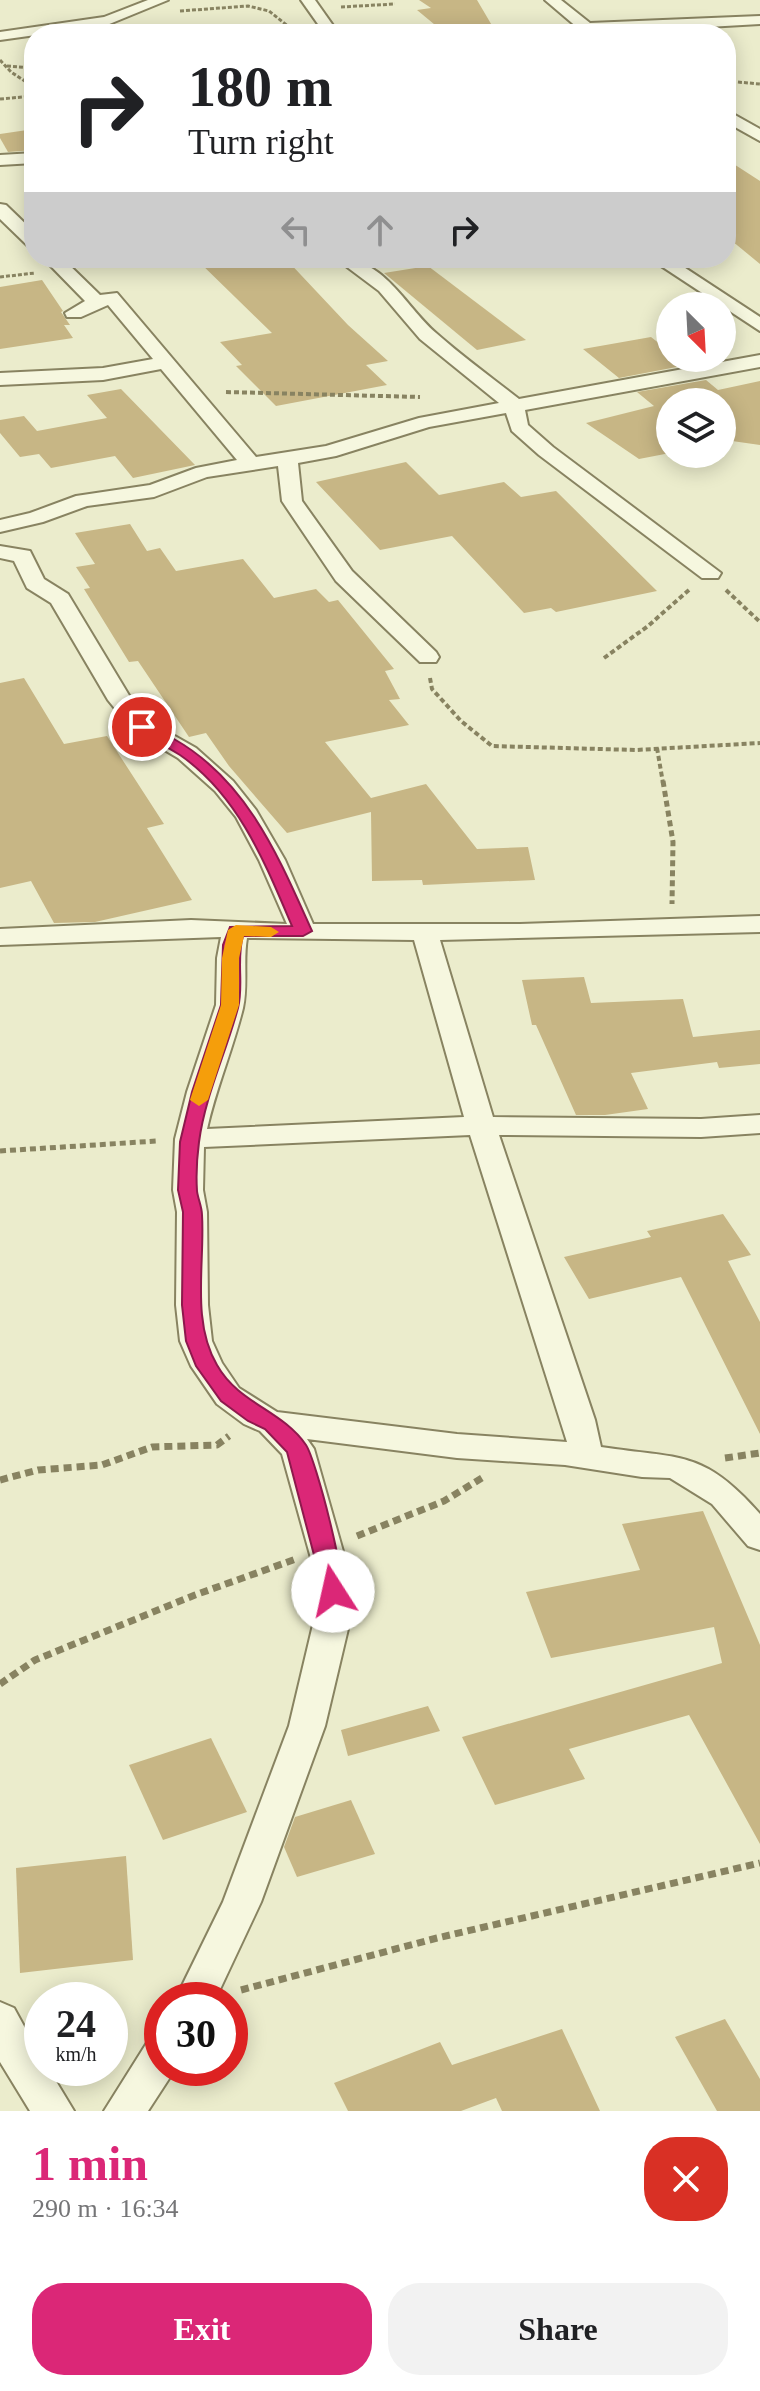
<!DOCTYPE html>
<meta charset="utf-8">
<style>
:root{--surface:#fff;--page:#f2f2f2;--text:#202124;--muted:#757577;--accent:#db2777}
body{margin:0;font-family:Georgia,serif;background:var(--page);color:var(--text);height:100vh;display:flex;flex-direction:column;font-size:30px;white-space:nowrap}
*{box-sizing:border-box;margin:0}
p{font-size:26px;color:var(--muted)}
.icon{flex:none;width:44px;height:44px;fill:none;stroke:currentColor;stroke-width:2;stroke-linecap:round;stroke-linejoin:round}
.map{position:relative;height:2111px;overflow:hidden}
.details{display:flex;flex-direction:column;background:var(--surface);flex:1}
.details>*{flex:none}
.top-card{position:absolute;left:24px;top:24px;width:712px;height:244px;border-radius:32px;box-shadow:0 4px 20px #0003;background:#fff;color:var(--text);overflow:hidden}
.needle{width:52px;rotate:156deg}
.buttons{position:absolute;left:656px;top:292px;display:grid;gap:16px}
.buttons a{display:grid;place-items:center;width:80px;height:80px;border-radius:50%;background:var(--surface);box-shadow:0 4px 20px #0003;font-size:40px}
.speed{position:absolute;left:24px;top:1982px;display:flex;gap:16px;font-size:40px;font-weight:700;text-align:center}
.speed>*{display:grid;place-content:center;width:104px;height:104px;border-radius:50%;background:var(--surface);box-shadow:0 4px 20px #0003;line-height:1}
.speed small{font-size:20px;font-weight:400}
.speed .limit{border:12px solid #d22;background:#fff;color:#111}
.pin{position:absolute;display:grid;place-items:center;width:68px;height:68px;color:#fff;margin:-34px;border:4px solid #fff;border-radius:50%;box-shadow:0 2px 8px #0007}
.me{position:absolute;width:88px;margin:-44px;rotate:350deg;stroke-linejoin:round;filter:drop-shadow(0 0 6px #0008)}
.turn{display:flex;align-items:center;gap:28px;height:168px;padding:0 32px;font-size:36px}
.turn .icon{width:104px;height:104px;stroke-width:2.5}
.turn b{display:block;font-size:56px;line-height:68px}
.lanes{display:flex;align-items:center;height:76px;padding:0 32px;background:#0003;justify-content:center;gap:40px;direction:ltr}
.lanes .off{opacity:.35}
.round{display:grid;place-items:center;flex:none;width:84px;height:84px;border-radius:32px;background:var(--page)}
.headline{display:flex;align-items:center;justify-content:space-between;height:136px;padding:0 32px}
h1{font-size:48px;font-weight:600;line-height:60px;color:var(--accent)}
.action{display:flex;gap:16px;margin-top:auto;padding:16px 32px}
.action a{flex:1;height:92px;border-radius:32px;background:var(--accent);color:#fff;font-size:32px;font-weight:600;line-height:92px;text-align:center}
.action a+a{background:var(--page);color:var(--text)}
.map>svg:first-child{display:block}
</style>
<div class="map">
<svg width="760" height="2111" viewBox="0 0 760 2111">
<rect width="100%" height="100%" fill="#ebeccc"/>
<!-- building -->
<g fill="#c7b685">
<path d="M 419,0 L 477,0 L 497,34 L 446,34 L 417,10 L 431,8 Z"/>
<path d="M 34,129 L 34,150 L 8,152 L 0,138 L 0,134 Z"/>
<path d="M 726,159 L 760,181 L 760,264 L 726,236 Z"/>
<path d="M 195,258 L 285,258 L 348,325 L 388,361 L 366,365 L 387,385 L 276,406 L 236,366 L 242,365 L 220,342 L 272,333 Z"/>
<path d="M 428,266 L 526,340 L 477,350 L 384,273 Z"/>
<path d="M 42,280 L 63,311 L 61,312 L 70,325 L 64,325 L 73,338 L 0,349 L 0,287 Z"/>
<path d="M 651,337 L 670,352 L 670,358 L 678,358 L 687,365 L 619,378 L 583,349 Z"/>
<path d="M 706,380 L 718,390 L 760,381 L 760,445 L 732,441 L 722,443 L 722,402 L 670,402 L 670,453 L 639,459 L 586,423 L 654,406 L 637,392 Z"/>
<path d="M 121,389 L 195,465 L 133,478 L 115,456 L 51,468 L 39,454 L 20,457 L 0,433 L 0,420 L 24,416 L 37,431 L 107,418 L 87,395 Z"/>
<path d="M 406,462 L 439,495 L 504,482 L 521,497 L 556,491 L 657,591 L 556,612 L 551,608 L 524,613 L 452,536 L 380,550 L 316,482 Z"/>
<path d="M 130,524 L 147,551 L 160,548 L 176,571 L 243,559 L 274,598 L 316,589 L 329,602 L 338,600 L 394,669 L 385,671 L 400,699 L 389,700 L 409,725 L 325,742 L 371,798 L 426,784 L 477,849 L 528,847 L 535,880 L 423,885 L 422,880 L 372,881 L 371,812 L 287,833 L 229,766 L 206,733 L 189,737 L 138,661 L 129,662 L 84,589 L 90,588 L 76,567 L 95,564 L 75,533 Z"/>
<path d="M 24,678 L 64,744 L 107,736 L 164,824 L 147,828 L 192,900 L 95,922 L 54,923 L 31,881 L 0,888 L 0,683 Z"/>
<path d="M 584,977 L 591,1003 L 683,999 L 693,1037 L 760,1030 L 760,1064 L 719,1068 L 717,1062 L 631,1073 L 648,1109 L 605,1115 L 576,1115 L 536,1025 L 532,1025 L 522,980 Z"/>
<path d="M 723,1214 L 751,1255 L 728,1261 L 760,1322 L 760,1434 L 681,1277 L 589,1299 L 564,1257 L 651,1237 L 647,1231 Z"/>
<path d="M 703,1511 L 760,1645 L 760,1844 L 689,1715 L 569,1749 L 585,1779 L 495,1805 L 462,1737 L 722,1663 L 714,1627 L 551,1658 L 526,1592 L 640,1570 L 622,1524 Z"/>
<path d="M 428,1706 L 440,1731 L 348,1756 L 341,1730 Z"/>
<path d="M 211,1738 L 247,1812 L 163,1840 L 129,1765 Z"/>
<path d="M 351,1800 L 375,1854 L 297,1877 L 284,1847 L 295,1817 Z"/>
<path d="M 126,1856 L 133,1960 L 20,1973 L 16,1868 Z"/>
<path d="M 725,2019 L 760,2079 L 760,2111 L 717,2111 L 675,2037 Z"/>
<path d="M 562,2029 L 600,2111 L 502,2111 L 496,2098 L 461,2111 L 348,2111 L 334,2083 L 440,2042 L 452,2065 Z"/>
</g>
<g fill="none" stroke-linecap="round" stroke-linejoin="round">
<defs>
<g id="street">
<path d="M 148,0 L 168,0 L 107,25 L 0,40 L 0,32 L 104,17 Z"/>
<path d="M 301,0 L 315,0 L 339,34 L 325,34 Z"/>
<path d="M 545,0 L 561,0 L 590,23 L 760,16 L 760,24 L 585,34 Z"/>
<path d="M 726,110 L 760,129 L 760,141 L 726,122 Z"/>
<path d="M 34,153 L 34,163 L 0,165 L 0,155 Z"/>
<path d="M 0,204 L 6,205 L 34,232 L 34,247 L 28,246 L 0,219 Z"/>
<path d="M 43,258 L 62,258 L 100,295 L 117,293 L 256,457 L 326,446 L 419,418 L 499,403 L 420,339 L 379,291 L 335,258 C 385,258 403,304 436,333 C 462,356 491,377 519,399 L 760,355 L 760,367 L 525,410 L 528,425 L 553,447 L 721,573 L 718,578 L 702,578 L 539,455 L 512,431 L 506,413 L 429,427 L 336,456 L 298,463 L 302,501 L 352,571 L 436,652 L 439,657 L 436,662 L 420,662 L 336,581 L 282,501 L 278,466 L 207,477 L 154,497 L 87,506 L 43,522 L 0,532 L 0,520 L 30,513 L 76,496 L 150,485 L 196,468 L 237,460 L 161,369 L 103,380 L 0,385 L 0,373 L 103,368 L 153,359 L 108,305 L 81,317 L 67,317 L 65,313 L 85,301 Z"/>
<path d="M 649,258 L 670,258 L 760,317 L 760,331 Z"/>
<path d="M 0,546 L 30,551 L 44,579 L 68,594 L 130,697 L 150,722 L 196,748 L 233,781 L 256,810 L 285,860 L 313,924 L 520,924 L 760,916 L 760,932 L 440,940 L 493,1117 L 701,1119 L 760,1115 L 760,1133 L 701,1137 L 499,1135 L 595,1420 L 601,1447 C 680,1459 703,1449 760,1514 L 760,1550 L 748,1546 L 712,1504 L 670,1478 L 642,1477 L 565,1465 L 457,1458 L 307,1439 L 314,1449 L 348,1569 L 352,1612 L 325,1726 L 261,1902 L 215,2000 L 175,2000 L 223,1902 L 289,1726 L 316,1612 L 314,1569 L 282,1454 L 260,1431 L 244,1424 L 217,1404 L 191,1366 L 180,1341 L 176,1305 L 177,1212 L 173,1190 L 175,1139 L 187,1092 L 216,1005 L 217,958 L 221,937 L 0,945 L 0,929 L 191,920 L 287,924 L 259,860 L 236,817 L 215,791 L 178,758 L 134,732 L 108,700 L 51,603 L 27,588 L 14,561 L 0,558 ZM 247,938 L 414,940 L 464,1117 L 207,1129 C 216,1088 233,1049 243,1008 C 248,985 243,961 247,938 ZM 470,1135 L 567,1442 L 457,1434 L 277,1412 L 239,1388 L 222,1363 L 212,1341 L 208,1305 L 207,1212 L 203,1190 L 204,1147 Z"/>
<path d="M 0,2002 L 14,2008 L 42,2059 L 42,2068 L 48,2068 L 74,2111 L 30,2111 L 0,2062 Z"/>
<path d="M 162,2036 L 162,2068 L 176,2068 L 148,2111 L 104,2111 L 148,2041 Z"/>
</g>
</defs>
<!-- street casing -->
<use href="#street" stroke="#888361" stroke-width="4"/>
<!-- path-far3 -->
<g stroke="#888361" stroke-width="3" stroke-dasharray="4 2" stroke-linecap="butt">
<path d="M 341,7 L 395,4"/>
<path d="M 180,11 L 248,6 L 269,11 L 298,34"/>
<path d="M 0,60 L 11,72 L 34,87"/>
<path d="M 7,66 L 34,68"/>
<path d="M 726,81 L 760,84"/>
<path d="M 0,99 L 34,96"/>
<path d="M 0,277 L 35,273"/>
</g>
<!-- path-far2 -->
<g stroke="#888361" stroke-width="4" stroke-dasharray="5 3" stroke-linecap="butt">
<path d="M 226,392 L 420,397"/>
<path d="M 726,590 L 760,622"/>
<path d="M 604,658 L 648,626 L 690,589"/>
<path d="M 430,678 L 432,689 L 461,721 L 492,746 L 636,750 L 760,743"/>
<path d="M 657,748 L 663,783"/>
</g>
<!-- path-far1 -->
<g stroke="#888361" stroke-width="5" stroke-dasharray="6 4" stroke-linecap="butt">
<path d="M 663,781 L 673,842 L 672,904"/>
<path d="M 0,1151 L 157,1141"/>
</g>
<!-- path -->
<g stroke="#888361" stroke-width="7" stroke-dasharray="8 5" stroke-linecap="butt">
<path d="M 725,1458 L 760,1453"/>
<path d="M 0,1480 L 38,1470 L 102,1465 L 152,1447 L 217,1445 L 229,1436"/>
<path d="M 357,1536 L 444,1501 L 482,1478"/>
<path d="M 0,1684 L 35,1660 L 195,1595 L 296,1559"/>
<path d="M 241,1990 L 437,1938 L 760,1863"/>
</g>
<!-- street -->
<use href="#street" fill="#f6f7df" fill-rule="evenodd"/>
</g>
<!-- route -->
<path fill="#db2777" stroke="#8e194d" stroke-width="2" d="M 142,722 C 153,726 164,733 174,739 C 248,781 279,858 312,931 L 303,936 L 243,936 C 236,959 244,985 238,1008 C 226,1053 205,1096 199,1142 C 197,1157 196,1176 197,1191 C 198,1199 202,1207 202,1215 C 205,1263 191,1321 217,1365 C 239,1404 282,1410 306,1445 C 316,1460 348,1583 341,1597 L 333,1599 L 325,1597 L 287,1452 L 265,1429 L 248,1421 L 221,1401 L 196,1366 L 186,1341 L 182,1305 L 183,1212 L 178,1190 L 180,1142 L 192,1092 L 221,1005 L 223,945 L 230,927 L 292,926 C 265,863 239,796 180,755 C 166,746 151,739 136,730 L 134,727 Z"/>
<!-- slow -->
<path fill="#f59e0b" d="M 236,925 L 271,927 L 279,932 L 271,937 L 244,936 L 239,958 L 239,1005 L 208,1100 L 199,1106 L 190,1100 L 221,1005 L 222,958 L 228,930 Z"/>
</svg>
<div class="buttons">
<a><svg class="needle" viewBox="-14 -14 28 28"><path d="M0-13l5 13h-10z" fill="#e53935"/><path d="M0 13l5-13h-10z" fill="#757577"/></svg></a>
<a><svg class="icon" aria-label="layers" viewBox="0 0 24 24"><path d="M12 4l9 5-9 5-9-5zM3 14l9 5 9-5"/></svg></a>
</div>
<div class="speed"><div>24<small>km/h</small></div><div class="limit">30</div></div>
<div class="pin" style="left:142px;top:727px;background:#d93025"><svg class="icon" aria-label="arrive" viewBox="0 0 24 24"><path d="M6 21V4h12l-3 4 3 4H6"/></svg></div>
<svg class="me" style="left:333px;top:1591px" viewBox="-20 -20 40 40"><circle r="19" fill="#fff"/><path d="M0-13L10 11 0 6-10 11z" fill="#db2777"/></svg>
<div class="top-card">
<div class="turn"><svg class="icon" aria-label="right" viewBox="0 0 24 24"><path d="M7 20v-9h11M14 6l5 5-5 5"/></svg><div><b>180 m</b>Turn right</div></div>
<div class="lanes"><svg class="icon off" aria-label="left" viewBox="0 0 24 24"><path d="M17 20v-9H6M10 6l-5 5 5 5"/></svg><svg class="icon off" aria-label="ahead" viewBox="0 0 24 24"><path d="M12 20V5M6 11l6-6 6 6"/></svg><svg class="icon" aria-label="right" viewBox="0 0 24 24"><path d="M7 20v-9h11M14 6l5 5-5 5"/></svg></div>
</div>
</div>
<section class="details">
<div class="headline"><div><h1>1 min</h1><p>290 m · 16:34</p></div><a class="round" style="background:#d93025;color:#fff"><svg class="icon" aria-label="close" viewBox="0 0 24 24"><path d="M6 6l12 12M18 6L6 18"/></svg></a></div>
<div class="action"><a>Exit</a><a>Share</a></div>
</section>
